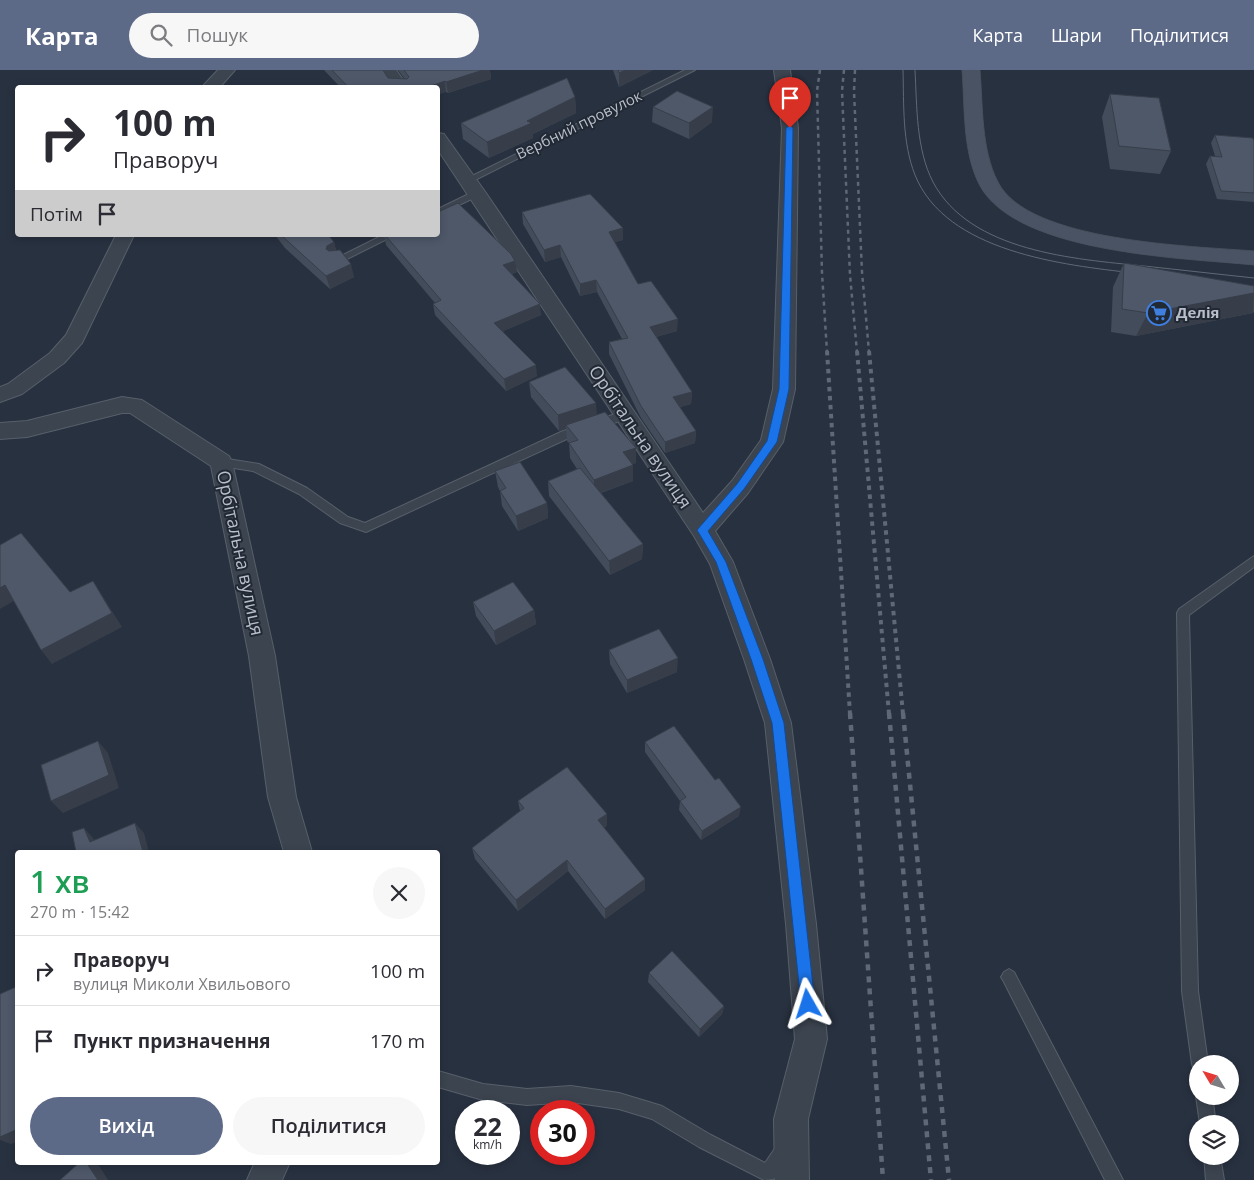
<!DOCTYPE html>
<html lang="uk">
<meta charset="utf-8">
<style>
:root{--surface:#fff;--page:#f7f7f7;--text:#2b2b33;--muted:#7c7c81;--line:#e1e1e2;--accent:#5c6a88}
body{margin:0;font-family:"Open Sans",sans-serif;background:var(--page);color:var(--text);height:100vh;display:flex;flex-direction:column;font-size:19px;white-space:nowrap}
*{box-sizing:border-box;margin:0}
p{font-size:16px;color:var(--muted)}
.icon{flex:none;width:28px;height:28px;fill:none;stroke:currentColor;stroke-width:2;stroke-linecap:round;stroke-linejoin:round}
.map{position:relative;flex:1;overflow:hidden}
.side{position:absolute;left:15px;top:780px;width:425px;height:315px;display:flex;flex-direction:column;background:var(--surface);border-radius:5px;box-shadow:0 2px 8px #0003}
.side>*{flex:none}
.top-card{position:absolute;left:15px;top:15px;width:425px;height:152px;border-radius:5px;box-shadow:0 2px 8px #0003;background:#fff;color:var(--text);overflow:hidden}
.needle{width:32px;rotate:308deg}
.fabs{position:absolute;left:1189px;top:985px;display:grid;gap:10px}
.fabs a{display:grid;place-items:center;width:50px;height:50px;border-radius:50%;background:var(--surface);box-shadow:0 2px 8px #0003;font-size:25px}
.speed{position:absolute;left:455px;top:1030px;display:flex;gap:10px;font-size:25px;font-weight:700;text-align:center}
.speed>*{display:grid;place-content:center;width:65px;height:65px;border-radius:50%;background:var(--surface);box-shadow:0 2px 8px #0003;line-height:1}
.speed small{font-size:12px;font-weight:400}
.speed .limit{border:8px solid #d22;background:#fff;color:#111}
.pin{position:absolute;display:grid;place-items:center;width:42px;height:42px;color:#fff;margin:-51px -21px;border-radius:50% 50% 50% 0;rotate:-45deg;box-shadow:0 0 5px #0007}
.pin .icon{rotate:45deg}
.me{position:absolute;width:55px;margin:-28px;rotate:354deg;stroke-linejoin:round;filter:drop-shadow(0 0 4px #0008)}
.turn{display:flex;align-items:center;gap:18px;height:105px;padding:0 15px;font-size:22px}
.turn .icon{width:65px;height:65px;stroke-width:2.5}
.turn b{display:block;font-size:35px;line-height:42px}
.then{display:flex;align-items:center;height:48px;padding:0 15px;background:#0003;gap:10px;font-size:19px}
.round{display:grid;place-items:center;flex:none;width:52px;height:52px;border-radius:26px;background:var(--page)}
.head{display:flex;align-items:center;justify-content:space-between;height:85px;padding:0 15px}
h1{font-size:30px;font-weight:600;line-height:38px;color:#1e9e55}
.primary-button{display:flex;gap:10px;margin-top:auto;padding:10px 15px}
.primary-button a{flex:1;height:58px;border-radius:30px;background:var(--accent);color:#fff;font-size:20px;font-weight:600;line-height:58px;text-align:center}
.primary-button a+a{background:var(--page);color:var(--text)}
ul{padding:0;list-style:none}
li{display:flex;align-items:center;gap:15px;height:70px;padding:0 15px;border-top:1px solid var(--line)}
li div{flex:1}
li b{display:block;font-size:19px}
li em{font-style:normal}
header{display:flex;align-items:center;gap:30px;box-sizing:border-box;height:70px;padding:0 25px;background:var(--accent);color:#fff}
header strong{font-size:24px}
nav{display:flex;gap:28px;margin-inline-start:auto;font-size:18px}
.search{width:350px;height:45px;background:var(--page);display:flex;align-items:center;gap:12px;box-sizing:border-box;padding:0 18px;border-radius:28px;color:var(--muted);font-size:19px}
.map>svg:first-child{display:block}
</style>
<header>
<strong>Карта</strong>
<div class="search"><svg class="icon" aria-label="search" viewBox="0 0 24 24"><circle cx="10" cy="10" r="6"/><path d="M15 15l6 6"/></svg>Пошук</div>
<nav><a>Карта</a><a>Шари</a><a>Поділитися</a></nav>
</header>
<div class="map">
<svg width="1254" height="1110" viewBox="0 0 1254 1110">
<rect width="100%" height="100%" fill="#283140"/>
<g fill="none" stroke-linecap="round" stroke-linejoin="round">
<defs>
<g id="lane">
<path d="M 685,0 L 695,0 L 471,112 L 465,112 L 464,110 Z"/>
<path d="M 477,120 L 480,121 L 480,125 L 438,145 L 438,139 Z"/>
<path d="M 383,165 L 395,165 L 339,193 L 333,193 L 331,191 Z"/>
<path d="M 625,341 L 629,342 L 630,345 L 629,348 L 571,367 L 366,462 L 340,453 L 299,424 L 253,401 L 221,396 L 215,392 L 221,388 L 259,394 L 307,418 L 348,447 L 365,453 L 563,361 Z"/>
<path d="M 1254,486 L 1254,497 L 1189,545 L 1198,921 L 1208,994 L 1198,994 L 1198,1001 L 1194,1000 L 1192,994 L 1182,921 L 1177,543 L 1179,539 Z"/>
<path d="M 1009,899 L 1014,902 L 1123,1110 L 1105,1110 L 1004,912 L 1001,907 L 1004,902 Z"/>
<path d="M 438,1001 L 483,1014 L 527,1019 L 571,1016 L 619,1023 L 662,1036 L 711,1065 L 765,1093 L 778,1074 L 784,1072 L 790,1074 L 792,1080 L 774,1109 L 764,1110 L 699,1077 L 652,1049 L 619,1039 L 571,1032 L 527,1035 L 483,1030 L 438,1017 Z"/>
<path d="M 1198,1022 L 1198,1026 L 1212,1026 L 1216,1054 L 1200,1054 L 1196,1026 Z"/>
<path d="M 1204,1086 L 1220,1086 L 1224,1110 L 1206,1110 Z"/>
</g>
<g id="street">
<path d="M 218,0 L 235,0 L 219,18 L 201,18 Z"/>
<path d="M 380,0 L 396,0 L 409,18 L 392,18 Z"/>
<path d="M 774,0 L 790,0 L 798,58 L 795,319 L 783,372 L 748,423 L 715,461 L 733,492 L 770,589 L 791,653 L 816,854 L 827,969 L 808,1049 L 809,1110 L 775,1110 L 774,1049 L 795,969 L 786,854 L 765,653 L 744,589 L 710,494 L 694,466 L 438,80 L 438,63 L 444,64 L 486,123 L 703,443 L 732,411 L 761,370 L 773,319 L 782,58 Z"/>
<path d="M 116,165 L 134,165 L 82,273 L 64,293 L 22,324 L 0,332 L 0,317 L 8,314 L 50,283 L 66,265 Z"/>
<path d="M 122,327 L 142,330 L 229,386 L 232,392 L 275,586 L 296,727 L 312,782 L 284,782 L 268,727 L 249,586 L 211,396 L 130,343 L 122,343 L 27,367 L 0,369 L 0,353 L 27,351 Z"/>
<path d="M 255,1092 L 290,1092 L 282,1110 L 247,1110 Z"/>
</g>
<path id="secondary" d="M 962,0 L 980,0 C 983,36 981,79 998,112 C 1028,172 1193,176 1254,181 L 1254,195 C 1184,188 1018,184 980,116 C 962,82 965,37 962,0 Z"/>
</defs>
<!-- lane casing -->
<use href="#lane" stroke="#575f6a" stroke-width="2"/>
<!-- street casing -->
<use href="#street" stroke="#575f6a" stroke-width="2"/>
<!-- secondary casing -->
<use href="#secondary" stroke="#464d59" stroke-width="1"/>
<!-- lane -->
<use href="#lane" fill="#3c4450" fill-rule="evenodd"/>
<!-- street -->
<use href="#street" fill="#3c4450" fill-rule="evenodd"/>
<!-- secondary -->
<use href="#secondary" fill="#4a5363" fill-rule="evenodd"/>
<!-- tram -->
<g stroke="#5e6877" stroke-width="1">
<path d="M 903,0 C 904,35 902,72 915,105 C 946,182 1063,195 1134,203"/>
<path d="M 915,0 C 917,37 916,79 933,112 C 970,182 1075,189 1144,196 C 1181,200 1217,204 1254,208"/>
</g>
<!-- rail-far2 -->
<g stroke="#5e6877" stroke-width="2.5" stroke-dasharray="4 4" stroke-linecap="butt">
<path d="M 820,0 L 817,21 L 822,203 L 827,282"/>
<path d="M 844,0 L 842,21 L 850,205 L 857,282"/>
<path d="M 855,0 L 854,21 L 862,202 L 869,282"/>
</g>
<!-- rail-far1 -->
<g stroke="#5e6877" stroke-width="4" stroke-dasharray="4.5 4.5" stroke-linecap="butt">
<path d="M 827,281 L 850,644"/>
<path d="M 857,281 L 889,644"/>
<path d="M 869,281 L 903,644"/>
</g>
<!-- rail -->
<g stroke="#5e6877" stroke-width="4.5" stroke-dasharray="6 6" stroke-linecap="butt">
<path d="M 850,643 L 883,1110"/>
<path d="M 889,643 L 931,1110"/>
<path d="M 903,643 L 949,1110"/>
</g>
</g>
<!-- wall -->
<g fill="#434c5a">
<path d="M 324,0 L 383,0 L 388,8 L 404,8 L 398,0 L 490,0 L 491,9 L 448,23 L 438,18 L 341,18 Z"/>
<path d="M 613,0 L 653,0 L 619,17 Z"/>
<path d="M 1110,24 L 1171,81 L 1160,104 L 1110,99 L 1102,47 Z"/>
<path d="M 575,27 L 576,43 L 533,64 L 533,68 L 489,88 L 463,69 L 461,53 Z"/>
<path d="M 653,37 L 712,52 L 689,69 L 652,52 Z"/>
<path d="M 1215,65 L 1254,71 L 1254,132 L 1217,129 L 1206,94 L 1210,86 L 1215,86 L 1211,73 Z"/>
<path d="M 522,142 L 623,170 L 615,172 L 638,214 L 677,261 L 656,267 L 692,322 L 691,334 L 680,337 L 696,361 L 695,373 L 665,383 L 641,348 L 609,284 L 609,272 L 622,269 L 597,222 L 580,226 L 561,187 L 545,192 L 523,154 Z"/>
<path d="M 275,165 L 328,165 L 334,172 L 336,180 L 354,207 L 330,219 L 285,178 Z"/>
<path d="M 384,165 L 515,191 L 517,202 L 512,204 L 541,245 L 503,261 L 537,306 L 506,321 L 435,245 L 433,234 L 435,233 L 386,175 Z"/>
<path d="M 1124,193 L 1254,216 L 1254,242 L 1253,243 L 1136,266 L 1111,262 L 1113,217 Z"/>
<path d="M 529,312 L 596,345 L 636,393 L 632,394 L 633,395 L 633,411 L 601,423 L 643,474 L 642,489 L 610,505 L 549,426 L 548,411 L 577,399 L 570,388 L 569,373 L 567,371 L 566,358 L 559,361 L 531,327 Z"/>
<path d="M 495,401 L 547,433 L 548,448 L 518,461 L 502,436 L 500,421 L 498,417 Z"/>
<path d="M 473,532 L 534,540 L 536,554 L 496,575 L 476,546 Z"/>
<path d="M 609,580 L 677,602 L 627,623 L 610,594 Z"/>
<path d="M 645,672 L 739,746 L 701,770 L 679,740 L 680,731 L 645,682 Z"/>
<path d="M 518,731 L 607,744 L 607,755 L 604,758 L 645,809 L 645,820 L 605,849 L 568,801 L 518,841 L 475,789 L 472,778 L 520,741 Z"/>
<path d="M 649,903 L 724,936 L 722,944 L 699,967 L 648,912 Z"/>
</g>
<!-- shaded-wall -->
<g fill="#373e4a">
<path d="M 483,0 L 490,0 L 491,9 L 448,23 L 446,12 Z"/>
<path d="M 626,0 L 653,0 L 619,17 L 619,3 Z"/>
<path d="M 445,11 L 446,22 L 438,25 L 438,18 L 425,18 Z"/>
<path d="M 575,27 L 576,43 L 533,64 L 533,68 L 489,88 L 487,72 L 527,51 Z"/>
<path d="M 713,37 L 712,52 L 689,69 L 689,53 Z"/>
<path d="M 623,158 L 623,170 L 609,174 L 609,162 Z"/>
<path d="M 334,172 L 337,186 L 330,189 L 326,179 L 327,176 Z"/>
<path d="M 560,175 L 561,187 L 545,192 L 544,180 Z"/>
<path d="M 515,191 L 517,202 L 505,206 L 503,195 Z"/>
<path d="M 351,194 L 354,207 L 330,219 L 326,206 Z"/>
<path d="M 596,210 L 597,222 L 580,226 L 580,214 Z"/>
<path d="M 1254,223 L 1253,243 L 1136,266 L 1148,243 Z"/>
<path d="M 540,234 L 541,245 L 496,264 L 494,253 Z"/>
<path d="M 678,249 L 677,261 L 649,269 L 650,257 Z"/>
<path d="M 536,295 L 537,306 L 506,321 L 504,309 Z"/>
<path d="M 692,322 L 691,334 L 673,339 L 673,327 Z"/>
<path d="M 596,333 L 597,348 L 566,355 L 566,358 L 559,361 L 558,345 Z"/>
<path d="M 696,361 L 695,373 L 665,383 L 665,372 Z"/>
<path d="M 636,378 L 636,393 L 623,397 L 623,382 Z"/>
<path d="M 633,395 L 633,411 L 594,425 L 594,410 Z"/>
<path d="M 547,433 L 548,448 L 518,461 L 516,446 Z"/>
<path d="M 643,474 L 642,489 L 610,505 L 609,491 Z"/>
<path d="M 93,511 L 122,557 L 52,594 L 41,580 Z"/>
<path d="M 5,515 L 17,529 L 0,539 L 0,518 Z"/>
<path d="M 534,540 L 536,554 L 496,575 L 494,561 Z"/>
<path d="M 678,588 L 677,602 L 627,623 L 627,610 Z"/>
<path d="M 98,671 L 108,683 L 119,718 L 63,743 L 51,731 Z"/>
<path d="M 741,737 L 739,746 L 701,770 L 702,761 Z"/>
<path d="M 607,744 L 607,755 L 599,762 L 598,750 Z"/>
<path d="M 135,753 L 144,763 L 149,782 L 143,782 Z"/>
<path d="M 84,758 L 93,768 L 99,781 L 90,772 Z"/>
<path d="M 567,790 L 568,801 L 518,841 L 516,830 Z"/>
<path d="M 645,809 L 645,820 L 605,849 L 605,839 Z"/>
<path d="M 724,936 L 722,944 L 699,967 L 700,959 Z"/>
<path d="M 18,1059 L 18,1072 L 11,1074 L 0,1070 L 0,1067 Z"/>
<path d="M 86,1092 L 93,1092 L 98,1094 L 108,1110 L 98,1110 Z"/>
</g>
<!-- building -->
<g fill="#4e5869" stroke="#373e4a">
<path d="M 332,0 L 383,0 L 388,8 L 407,9 L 409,7 L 404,0 L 483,0 L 446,12 L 445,11 L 425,18 L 349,18 Z"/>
<path d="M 618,0 L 626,0 L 619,3 Z"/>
<path d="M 567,8 L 575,27 L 527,51 L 532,53 L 487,72 L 461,53 Z"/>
<path d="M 677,21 L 713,37 L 689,53 L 653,37 Z"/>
<path d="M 1110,24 L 1159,28 L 1171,81 L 1119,76 Z"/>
<path d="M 1215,65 L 1253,68 L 1254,71 L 1254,123 L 1221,121 L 1210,86 L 1222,87 Z"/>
<path d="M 590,124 L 623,158 L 609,162 L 638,214 L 651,211 L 678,249 L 650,257 L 692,322 L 673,327 L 696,361 L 665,372 L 641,336 L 609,272 L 628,268 L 596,210 L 580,214 L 560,175 L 544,180 L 522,142 Z"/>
<path d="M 458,133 L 511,184 L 515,191 L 503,195 L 540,234 L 494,253 L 536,295 L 504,309 L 433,234 L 441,230 L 385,165 L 438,165 L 438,142 Z"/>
<path d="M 281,165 L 328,165 L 334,172 L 327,176 L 326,179 L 329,181 L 340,180 L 351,194 L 326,206 Z"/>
<path d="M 1124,193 L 1254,216 L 1254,223 L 1148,243 L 1122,239 Z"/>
<path d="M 565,297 L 596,333 L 558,345 L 529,312 Z"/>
<path d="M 605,342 L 636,378 L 623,382 L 633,395 L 594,410 L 569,373 L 578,370 L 566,355 Z"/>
<path d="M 520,392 L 547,433 L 516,446 L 500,421 L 506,418 L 495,401 Z"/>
<path d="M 580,398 L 643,474 L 609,491 L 548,411 Z"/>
<path d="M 21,463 L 70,522 L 93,511 L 112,543 L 41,580 L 5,515 L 0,518 L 0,475 Z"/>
<path d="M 513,512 L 534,540 L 494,561 L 473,532 Z"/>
<path d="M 659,559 L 678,588 L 627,610 L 609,580 Z"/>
<path d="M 674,656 L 715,710 L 719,708 L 741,737 L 702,761 L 680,731 L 686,727 L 645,672 Z"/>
<path d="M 98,671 L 109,705 L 51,731 L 41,695 Z"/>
<path d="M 567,697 L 607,744 L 598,750 L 645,809 L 605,839 L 567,790 L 516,830 L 472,778 L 524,738 L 518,731 Z"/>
<path d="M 135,753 L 143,782 L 76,782 L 72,762 L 84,758 L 90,772 Z"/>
<path d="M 672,881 L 724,936 L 700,959 L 649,903 Z"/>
<path d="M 18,916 L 18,1059 L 0,1067 L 0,924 Z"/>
<path d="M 80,1092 L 86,1092 L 98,1110 L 60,1110 Z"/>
</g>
<!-- route -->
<path fill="#1a73e8" stroke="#114b97" d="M 790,55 L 793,58 L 789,319 L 777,372 L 744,419 L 708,461 L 726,492 L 763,589 L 784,653 L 815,934 L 813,939 L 808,941 L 803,939 L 801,934 L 772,653 L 751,589 L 716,492 L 697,460 L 737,414 L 767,371 L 779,319 L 786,58 Z"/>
<!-- icons -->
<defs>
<symbol id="supermarket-ring" viewBox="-11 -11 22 22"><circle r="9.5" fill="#212935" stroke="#3f7fe0" stroke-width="1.5"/><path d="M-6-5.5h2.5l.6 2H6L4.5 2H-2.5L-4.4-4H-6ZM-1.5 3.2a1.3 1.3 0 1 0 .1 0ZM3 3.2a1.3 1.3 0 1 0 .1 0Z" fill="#3f7fe0"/></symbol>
</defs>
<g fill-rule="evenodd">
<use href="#supermarket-ring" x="1145" y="229" width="28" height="28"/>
</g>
<g text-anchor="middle" stroke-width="4" stroke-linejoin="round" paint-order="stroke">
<!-- far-street labels -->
<g font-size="15" fill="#b9bfca" stroke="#212935">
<text transform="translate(579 55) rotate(-26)" y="5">Вербний провулок</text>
</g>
<!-- far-poi labels -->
<g font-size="15" font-weight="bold" fill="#b9bfca" stroke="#212935" text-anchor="start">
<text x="1176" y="248">Делія</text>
</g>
<!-- street labels -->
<g font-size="18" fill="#b9bfca" stroke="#212935">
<text transform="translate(640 367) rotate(56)" y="6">Орбітальна вулиця</text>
<text transform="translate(240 483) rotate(78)" y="6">Орбітальна вулиця</text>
</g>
</g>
</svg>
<div class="fabs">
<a><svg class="needle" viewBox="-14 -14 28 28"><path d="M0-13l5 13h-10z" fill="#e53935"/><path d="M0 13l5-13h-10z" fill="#7c7c81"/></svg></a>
<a><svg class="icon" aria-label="layers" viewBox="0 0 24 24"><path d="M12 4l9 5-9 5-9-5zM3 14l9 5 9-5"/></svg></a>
</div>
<div class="speed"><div>22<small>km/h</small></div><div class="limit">30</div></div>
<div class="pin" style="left:790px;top:58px;background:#d93025"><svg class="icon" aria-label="arrive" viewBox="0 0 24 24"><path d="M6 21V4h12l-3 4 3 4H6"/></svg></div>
<svg class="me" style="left:808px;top:934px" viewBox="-20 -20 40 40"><path d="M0-17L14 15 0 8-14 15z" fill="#1a73e8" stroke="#fff" stroke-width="4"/></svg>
<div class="top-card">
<div class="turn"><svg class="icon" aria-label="right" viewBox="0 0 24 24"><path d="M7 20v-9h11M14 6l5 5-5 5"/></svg><div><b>100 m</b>Праворуч</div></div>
<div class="then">Потім<svg class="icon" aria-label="arrive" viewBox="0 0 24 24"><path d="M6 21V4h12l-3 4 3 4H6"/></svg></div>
</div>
<section class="side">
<div class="head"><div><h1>1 хв</h1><p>270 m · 15:42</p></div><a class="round"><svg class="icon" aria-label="close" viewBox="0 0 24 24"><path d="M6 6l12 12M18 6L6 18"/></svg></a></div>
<ul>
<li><svg class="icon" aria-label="right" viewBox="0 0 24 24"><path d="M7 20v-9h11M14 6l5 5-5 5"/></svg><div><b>Праворуч</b><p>вулиця Миколи Хвильового</p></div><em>100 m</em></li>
<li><svg class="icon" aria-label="arrive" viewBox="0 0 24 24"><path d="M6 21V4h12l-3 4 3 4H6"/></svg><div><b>Пункт призначення</b></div><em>170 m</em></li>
</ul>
<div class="primary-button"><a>Вихід</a><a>Поділитися</a></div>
</section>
</div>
